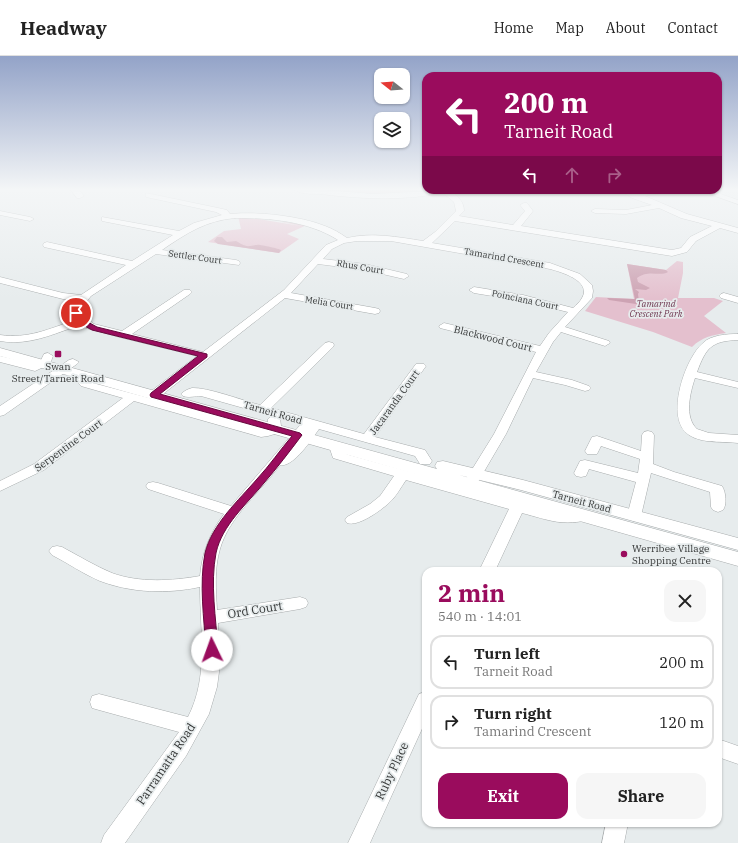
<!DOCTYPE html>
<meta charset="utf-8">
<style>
:root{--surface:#fff;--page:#f6f6f6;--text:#222;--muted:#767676;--line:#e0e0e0;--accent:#9a0c5d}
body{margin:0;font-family:"IBM Plex Serif",serif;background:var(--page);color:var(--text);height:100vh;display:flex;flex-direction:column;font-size:15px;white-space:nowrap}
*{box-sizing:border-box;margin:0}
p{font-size:13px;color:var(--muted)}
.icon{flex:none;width:22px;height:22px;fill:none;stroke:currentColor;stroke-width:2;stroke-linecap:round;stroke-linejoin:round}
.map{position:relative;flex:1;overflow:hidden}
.drawer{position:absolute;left:422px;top:511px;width:300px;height:260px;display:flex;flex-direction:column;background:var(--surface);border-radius:12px;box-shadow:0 1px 3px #0004}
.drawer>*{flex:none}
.guide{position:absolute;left:422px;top:16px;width:300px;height:122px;border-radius:12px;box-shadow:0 1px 3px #0004;background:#9a0c5d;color:#fff;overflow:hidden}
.needle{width:26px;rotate:287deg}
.fabs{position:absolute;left:374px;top:12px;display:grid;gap:8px}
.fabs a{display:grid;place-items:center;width:36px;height:36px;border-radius:8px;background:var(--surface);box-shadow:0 1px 3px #0004;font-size:20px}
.pin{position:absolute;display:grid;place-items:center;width:34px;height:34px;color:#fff;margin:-17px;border:2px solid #fff;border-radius:50%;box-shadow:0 1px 4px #0007}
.me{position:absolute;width:44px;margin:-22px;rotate:357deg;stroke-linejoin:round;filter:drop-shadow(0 0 3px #0008)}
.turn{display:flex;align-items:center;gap:14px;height:84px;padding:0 16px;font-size:18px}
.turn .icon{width:52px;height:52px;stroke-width:2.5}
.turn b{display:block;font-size:28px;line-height:34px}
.lanes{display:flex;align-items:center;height:38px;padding:0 16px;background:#0003;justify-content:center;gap:20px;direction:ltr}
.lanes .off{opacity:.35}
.round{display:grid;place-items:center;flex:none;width:42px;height:42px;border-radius:12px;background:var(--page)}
.overview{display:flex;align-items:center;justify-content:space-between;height:68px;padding:0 16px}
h1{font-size:24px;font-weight:700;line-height:30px;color:var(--accent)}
.button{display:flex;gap:8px;margin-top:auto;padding:8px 16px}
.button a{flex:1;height:46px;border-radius:12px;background:var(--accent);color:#fff;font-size:16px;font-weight:700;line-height:46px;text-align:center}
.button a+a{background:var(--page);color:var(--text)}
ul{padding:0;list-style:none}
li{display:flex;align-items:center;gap:12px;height:54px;margin:0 8px 6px;padding:0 8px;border:2px solid var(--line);border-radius:12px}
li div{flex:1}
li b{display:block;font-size:15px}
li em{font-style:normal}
header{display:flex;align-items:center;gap:24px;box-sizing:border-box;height:56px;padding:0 20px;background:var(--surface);border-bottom:1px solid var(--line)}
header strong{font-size:19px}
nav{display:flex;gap:22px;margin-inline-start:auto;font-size:14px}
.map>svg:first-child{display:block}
</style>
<header>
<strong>Headway</strong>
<nav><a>Home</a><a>Map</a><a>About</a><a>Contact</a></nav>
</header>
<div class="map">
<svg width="738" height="787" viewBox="0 0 738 787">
<rect width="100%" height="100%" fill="#e7eced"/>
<!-- green -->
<g fill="#e4c0ce">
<path d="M 316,133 L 413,133 L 419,136 C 384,139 350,138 316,133 Z"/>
<path d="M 238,160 L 274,163 L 253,162 L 301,170 L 277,165 L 307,169 L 287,178 L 299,183 L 279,197 L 208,186 L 224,175 L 241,173 Z"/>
<path d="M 677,205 L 683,206 L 683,217 L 678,242 L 714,242 L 723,245 L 704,260 L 726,277 C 712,279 702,281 692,291 L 653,276 L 585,255 L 596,241 L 634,243 L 627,208 L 666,214 Z"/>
</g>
<!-- forest -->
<g fill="#cda3b3">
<path d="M 217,181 L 222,181 L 227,186 L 236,185 C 240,187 245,191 250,190 C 253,190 254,189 257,189 C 259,188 279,193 281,194 L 279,197 L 218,188 L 214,185 Z"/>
<path d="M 627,208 L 666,214 L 668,216 C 659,221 649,213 637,222 L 638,226 L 650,232 L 646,234 L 635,233 L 639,236 L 638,238 L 639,246 L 636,248 L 609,244 L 607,242 L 635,243 Z"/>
</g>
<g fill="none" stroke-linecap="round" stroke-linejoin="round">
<defs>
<g id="minor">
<path d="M 70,133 L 78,133 L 84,140 L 80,142 L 77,142 Z"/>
<path d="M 293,133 L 312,133 L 373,138 L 452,134 L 451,135 C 458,140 464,146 464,155 L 459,160 L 513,169 L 525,155 L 520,149 L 524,147 L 527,147 L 533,155 L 521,170 L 672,194 L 681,192 L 690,181 L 712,170 L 681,162 L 659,152 L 626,158 L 595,157 L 591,155 L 595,153 L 626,154 L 652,149 L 632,142 L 620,134 L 630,134 L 638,137 L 655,134 L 671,134 L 667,136 L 645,140 L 687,158 L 738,172 L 738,177 L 720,172 L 696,185 L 687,196 L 672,200 L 455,165 L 432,187 L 550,207 L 580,218 L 592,229 L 593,235 L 592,242 L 565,271 L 609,285 L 610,287 L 605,290 L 561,276 L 553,286 L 536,316 L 572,324 L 589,330 L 591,332 L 589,334 L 585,335 L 565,329 L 533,322 L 506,378 L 475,431 L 470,432 L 465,431 L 463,428 L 494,378 L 536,296 L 440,272 L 439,270 L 444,267 L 540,290 L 549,277 L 568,256 L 523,245 L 474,237 L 469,234 L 474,231 L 523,239 L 573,252 C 576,249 580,246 582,242 C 592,225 561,216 550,213 L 391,185 L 357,185 L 344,187 L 332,193 L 323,203 L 365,208 L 407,218 L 409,220 L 404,223 L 365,214 L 318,208 L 291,237 L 375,252 L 379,253 L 380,255 L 379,257 L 375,258 L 285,242 L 158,342 L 150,342 L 148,339 L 150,336 L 197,300 L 119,281 L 86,272 L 80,269 C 53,278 29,290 0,285 L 0,279 C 28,283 49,273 75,264 L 71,255 L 76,244 L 63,243 L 0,227 L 0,221 L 63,237 L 81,239 L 126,209 L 44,191 L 43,189 L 44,187 L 47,186 L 132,205 L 173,179 L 102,165 L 102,161 L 179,175 L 194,167 L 222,159 L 216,156 L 146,141 L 146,137 L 218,152 L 227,154 L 230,158 C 255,155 301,160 325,170 C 333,173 340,177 347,182 C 372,176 398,181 423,185 L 435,176 L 456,155 L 454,146 L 443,137 C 402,145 361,143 320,138 C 312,138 299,138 293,133 ZM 235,162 C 270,162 308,165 338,184 L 326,189 L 284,234 L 203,296 L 132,278 L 190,238 L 192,236 L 190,234 L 184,234 L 122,275 L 94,268 L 82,259 L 82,251 L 91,240 L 156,198 L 239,209 L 240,207 L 239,205 L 236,204 L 162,194 C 187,177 205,165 235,162 Z"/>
<path d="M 698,134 L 709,134 L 738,144 L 738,148 Z"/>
<path d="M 0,155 L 30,161 L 34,163 L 30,165 L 0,159 Z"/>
<path d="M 724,237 L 738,241 L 738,247 L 721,242 L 719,240 L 721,238 Z"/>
<path d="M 738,278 L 738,284 C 711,285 706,292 697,316 L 738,326 L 738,332 L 695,322 C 690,337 684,361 697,373 L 709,377 L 738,379 L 738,387 C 723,385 703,388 689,379 C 664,363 685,302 703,287 C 711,279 727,278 738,278 Z"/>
<path d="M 329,286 L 333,287 L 334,289 L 333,291 L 271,352 L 364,378 L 416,308 L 424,308 L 426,310 L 375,381 L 425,394 L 432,405 L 430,408 L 420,408 L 415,400 L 319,373 C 312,383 293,412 280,409 C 260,436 229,461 220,493 C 214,513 216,534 217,554 L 300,541 L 306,543 L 308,547 L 306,551 L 300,553 L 218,567 L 219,616 L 217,631 L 209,658 L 186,700 L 125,787 L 101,787 L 104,779 L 179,676 L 99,654 L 92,652 L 90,646 L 92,640 L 99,638 L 188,661 C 209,620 200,576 200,531 C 167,538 132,537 100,525 C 83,518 68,507 52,499 L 49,495 L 52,491 L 57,490 L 62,491 C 79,500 95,510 112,517 C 139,527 172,525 200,520 C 202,496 210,477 224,458 L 148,433 L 146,430 L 148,427 L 153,426 L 158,427 L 231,450 L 301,368 L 280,362 L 281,370 L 278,377 L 268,380 L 261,381 L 134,345 L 44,414 L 0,435 L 0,425 L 34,408 L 123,342 L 81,330 L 77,325 L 82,318 L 90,318 L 92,320 L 89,326 L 265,373 L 268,372 L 268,363 L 272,360 L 201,340 C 195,340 189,342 183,340 L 181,338 C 184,335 188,333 192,332 C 207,331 244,345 260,349 L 325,287 Z"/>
<path d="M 48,297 L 53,300 L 50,308 L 35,315 L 0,306 L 0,300 L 34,308 L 41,304 L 44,298 Z"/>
<path d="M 73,303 L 79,306 L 77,308 L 4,359 L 0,360 L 0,350 L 69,304 Z"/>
<path d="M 648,375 L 652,376 L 654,379 L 653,408 L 674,416 L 722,430 C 726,436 727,449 723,454 L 718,456 L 713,454 L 711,451 L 710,436 L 651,417 L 641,460 L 639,463 L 634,465 L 629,463 L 627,460 L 636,426 L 589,413 L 586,420 L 581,421 L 576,420 L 574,417 L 580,405 L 585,404 L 638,417 L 640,403 L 601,390 L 597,398 L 587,398 L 585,395 L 592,381 L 597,380 L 641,395 L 642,379 L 644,376 Z"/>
<path d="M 335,386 L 340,387 L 344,397 L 349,399 L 555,456 L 569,458 L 586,455 L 591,457 L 593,460 L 591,463 C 563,471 549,464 522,457 L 495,515 L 479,515 L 509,453 L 406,424 C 401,431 396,441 389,447 C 380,455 358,471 347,467 L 345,464 L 347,461 L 370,448 L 380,440 L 394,420 L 333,402 L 329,390 L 330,387 Z"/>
<path d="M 426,636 L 426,664 L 370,787 L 348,787 L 419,638 Z"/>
<path d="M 718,683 L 738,690 L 738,708 L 718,701 Z"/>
<path d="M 606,767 L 628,767 L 624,787 L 602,787 Z"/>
</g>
<path id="major" d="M 0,292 L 437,413 L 435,410 L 437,406 L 443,405 L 523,424 L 738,482 L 738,494 L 521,434 L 459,419 L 738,496 L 738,510 L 0,300 Z"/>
</defs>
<!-- minor casing -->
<use href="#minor" stroke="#a8acad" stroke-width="1"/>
<!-- major casing -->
<use href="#major" stroke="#a8acad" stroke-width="1"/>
<!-- minor -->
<use href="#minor" fill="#fff" fill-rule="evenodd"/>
<!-- major -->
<use href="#major" fill="#fff" fill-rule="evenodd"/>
</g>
<!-- sky -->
<linearGradient id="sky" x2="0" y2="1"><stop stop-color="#93a3c8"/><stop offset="0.55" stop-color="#f4f6f7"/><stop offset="1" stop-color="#f4f6f7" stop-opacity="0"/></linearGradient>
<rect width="738" height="243" fill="url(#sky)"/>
<!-- route -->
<path fill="#9a0c5d" stroke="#64083c" d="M 74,255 L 79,255 L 84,264 L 97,271 L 207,298 L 207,301 L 160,338 L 300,377 L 302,379 C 290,395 277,412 264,427 C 247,448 222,469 216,497 C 210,528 216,562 218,594 L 217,597 L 212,599 L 208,597 L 206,594 C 204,562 199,528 205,497 C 212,468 239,444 257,423 C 270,409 280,394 292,380 L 151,341 L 150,339 L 151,337 L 198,300 L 92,274 L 79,267 L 73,257 Z"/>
<!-- markers -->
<g fill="#9a0c5d" stroke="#e7eced" stroke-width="1.5">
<rect x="54" y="294" width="8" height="8" rx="2"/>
<circle cx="624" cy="498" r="4"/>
</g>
<g text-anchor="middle" stroke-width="3.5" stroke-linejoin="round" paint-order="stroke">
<!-- far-street labels -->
<g font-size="9" fill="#353737" stroke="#e7eced">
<text transform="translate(195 201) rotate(8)" y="3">Settler Court</text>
<text transform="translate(504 202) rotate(10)" y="3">Tamarind Crescent</text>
<text transform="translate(360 211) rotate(10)" y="3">Rhus Court</text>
<text transform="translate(525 244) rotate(12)" y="3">Poinciana Court</text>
<text transform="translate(329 247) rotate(9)" y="3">Melia Court</text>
</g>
<!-- far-park labels -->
<g font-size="9" font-style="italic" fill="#6f3750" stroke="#e7eced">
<text x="656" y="251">Tamarind<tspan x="656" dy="10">Crescent Park</tspan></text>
</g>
<!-- street labels -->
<g font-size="10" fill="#353737" stroke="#e7eced">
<text transform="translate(493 282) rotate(14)" y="4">Blackwood Court</text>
<text transform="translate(394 346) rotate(-54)" y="4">Jacaranda Court</text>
<text transform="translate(273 356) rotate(16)" y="4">Tarneit Road</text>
<text transform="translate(68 389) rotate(-36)" y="4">Serpentine Court</text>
<text transform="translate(582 445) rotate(15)" y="4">Tarneit Road</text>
</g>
<!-- poi labels -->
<g font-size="10" fill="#353737" stroke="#e7eced">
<text x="58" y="314">Swan<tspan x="58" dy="12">Street/Tarneit Road</tspan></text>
<text x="632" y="496" text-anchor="start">Werribee Village<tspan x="632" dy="12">Shopping Centre</tspan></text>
</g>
<!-- near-street labels -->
<g font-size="12" fill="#353737" stroke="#e7eced">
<text transform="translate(255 554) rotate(-9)" y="4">Ord Court</text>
<text transform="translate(166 708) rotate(-56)" y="4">Parramatta Road</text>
<text transform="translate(392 715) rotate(-65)" y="4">Ruby Place</text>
</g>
</g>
</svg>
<div class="fabs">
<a><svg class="needle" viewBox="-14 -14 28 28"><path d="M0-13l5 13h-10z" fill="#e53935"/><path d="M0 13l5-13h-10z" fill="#767676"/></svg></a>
<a><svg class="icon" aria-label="layers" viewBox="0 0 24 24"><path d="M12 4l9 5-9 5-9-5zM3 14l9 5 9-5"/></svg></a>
</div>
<div class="pin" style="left:76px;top:257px;background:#d93025"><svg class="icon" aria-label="arrive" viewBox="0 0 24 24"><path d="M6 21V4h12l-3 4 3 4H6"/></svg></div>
<svg class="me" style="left:212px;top:594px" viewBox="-20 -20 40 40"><circle r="19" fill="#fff"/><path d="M0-13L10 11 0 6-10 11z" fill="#9a0c5d"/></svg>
<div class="guide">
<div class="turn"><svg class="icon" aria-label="left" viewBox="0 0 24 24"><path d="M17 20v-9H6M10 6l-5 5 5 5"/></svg><div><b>200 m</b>Tarneit Road</div></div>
<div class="lanes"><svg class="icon" aria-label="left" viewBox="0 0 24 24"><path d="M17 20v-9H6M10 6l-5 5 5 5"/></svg><svg class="icon off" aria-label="ahead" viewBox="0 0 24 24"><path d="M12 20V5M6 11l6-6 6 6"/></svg><svg class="icon off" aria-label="right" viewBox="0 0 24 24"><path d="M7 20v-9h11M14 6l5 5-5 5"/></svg></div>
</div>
<section class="drawer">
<div class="overview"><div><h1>2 min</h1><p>540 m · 14:01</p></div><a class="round"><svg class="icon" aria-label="close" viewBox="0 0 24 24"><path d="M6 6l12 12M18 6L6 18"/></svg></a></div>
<ul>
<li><svg class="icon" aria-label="left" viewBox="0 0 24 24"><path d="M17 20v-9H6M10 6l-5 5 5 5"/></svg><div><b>Turn left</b><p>Tarneit Road</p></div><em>200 m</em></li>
<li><svg class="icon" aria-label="right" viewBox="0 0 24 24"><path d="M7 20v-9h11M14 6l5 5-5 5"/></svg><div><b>Turn right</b><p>Tamarind Crescent</p></div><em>120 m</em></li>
</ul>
<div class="button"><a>Exit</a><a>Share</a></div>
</section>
</div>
